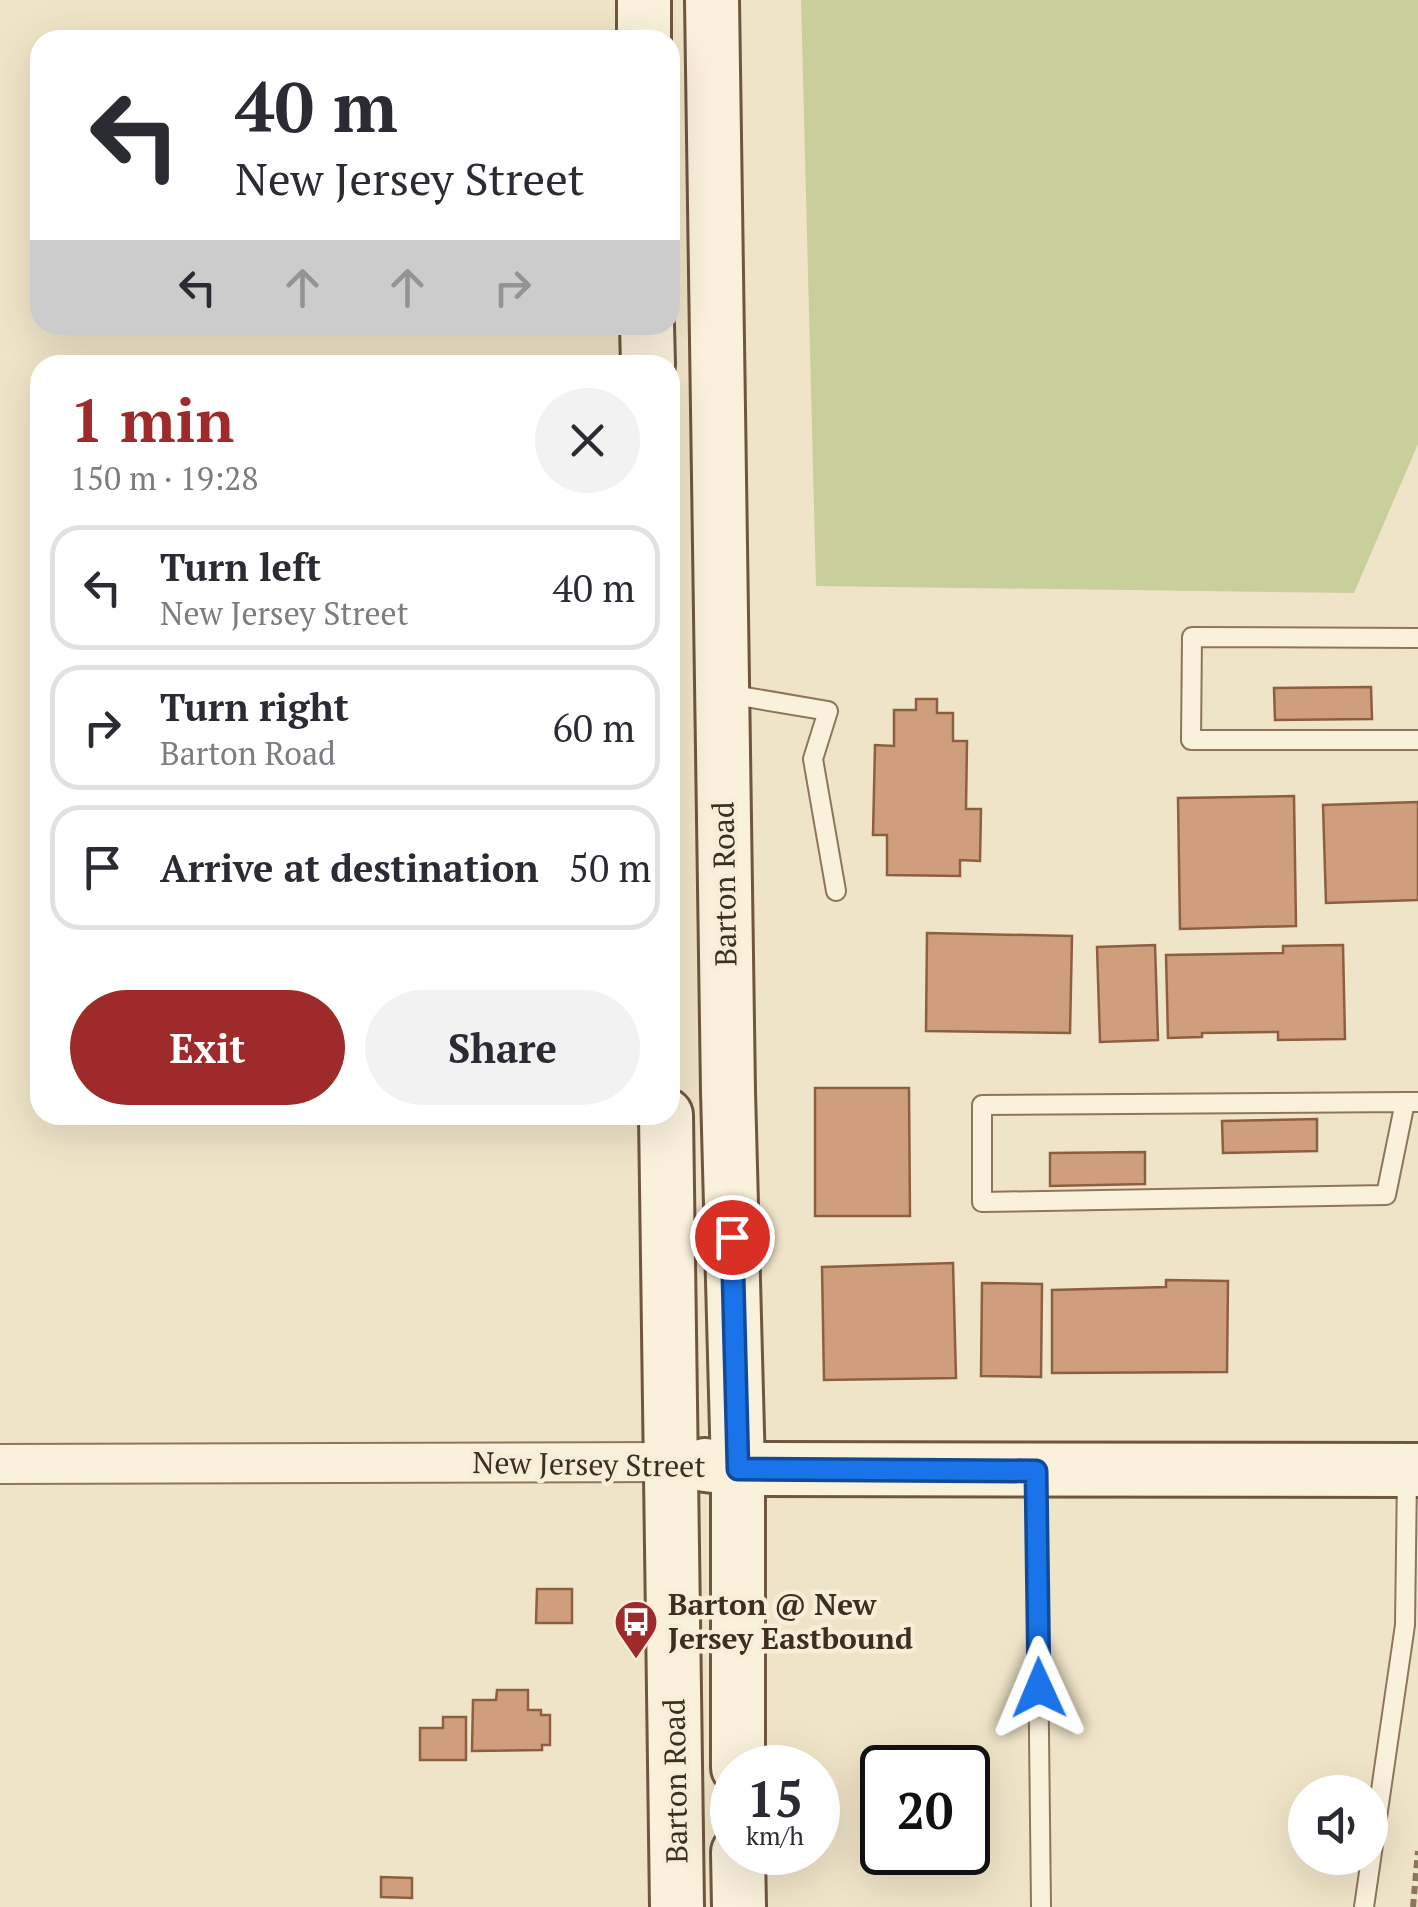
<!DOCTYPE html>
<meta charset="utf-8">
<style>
:root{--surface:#fff;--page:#f2f2f3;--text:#2b2b33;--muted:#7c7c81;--line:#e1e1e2;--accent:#9e2a2b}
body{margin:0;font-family:"PT Serif",serif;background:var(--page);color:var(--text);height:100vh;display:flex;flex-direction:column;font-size:38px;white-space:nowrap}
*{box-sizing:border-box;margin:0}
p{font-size:32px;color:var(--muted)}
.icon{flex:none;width:55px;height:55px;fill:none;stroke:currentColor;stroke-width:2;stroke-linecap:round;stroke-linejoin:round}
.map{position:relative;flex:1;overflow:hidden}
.side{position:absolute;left:30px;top:355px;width:650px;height:770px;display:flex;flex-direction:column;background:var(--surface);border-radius:30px;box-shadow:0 10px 40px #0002}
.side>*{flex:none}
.banner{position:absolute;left:30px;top:30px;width:650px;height:305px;border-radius:30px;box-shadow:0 10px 40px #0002;background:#fff;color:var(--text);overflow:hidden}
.controls{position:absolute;left:1288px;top:1775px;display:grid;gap:20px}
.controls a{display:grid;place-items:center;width:100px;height:100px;border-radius:50%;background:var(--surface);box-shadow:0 10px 40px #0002;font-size:50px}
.speed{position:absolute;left:710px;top:1745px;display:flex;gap:20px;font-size:50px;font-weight:700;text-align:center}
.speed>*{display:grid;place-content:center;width:130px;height:130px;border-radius:50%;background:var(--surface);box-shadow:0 10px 40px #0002;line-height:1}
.speed small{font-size:25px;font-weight:400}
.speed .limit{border:5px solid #111;border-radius:15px;background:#fff;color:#111}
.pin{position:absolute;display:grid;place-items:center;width:85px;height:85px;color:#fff;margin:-42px;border:5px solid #fff;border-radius:50%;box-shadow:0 2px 10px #0007}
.me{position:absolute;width:110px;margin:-55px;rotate:359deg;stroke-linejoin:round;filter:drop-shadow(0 0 8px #0008)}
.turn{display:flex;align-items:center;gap:35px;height:210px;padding:0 40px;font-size:45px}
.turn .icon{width:130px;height:130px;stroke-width:2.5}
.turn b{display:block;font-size:70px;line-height:85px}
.lanes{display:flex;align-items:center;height:95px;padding:0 40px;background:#0003;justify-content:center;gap:50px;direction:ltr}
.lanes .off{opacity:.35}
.round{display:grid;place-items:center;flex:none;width:105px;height:105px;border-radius:52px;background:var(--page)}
.headline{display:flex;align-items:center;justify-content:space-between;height:170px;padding:0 40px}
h1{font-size:60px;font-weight:700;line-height:75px;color:var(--accent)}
.action{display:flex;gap:20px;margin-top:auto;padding:20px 40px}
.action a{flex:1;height:115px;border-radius:60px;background:var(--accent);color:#fff;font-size:40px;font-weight:700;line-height:115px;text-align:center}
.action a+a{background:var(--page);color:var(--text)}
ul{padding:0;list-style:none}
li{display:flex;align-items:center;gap:30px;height:125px;margin:0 20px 15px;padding:0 20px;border:5px solid var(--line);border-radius:30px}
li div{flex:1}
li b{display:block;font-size:38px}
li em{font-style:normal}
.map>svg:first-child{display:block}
</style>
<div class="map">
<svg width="1418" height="1907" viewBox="0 0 1418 1907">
<rect width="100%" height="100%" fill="#f0e4c8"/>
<!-- green -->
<path fill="#c9cf9b" d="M 801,0 L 1418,0 L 1418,444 L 1354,593 L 816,586 Z"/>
<!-- building -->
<g fill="#cf9f7d" stroke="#8d5f41" stroke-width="2.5">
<path d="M 1371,687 L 1372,719 L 1275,720 L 1274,688 Z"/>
<path d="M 916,699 L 937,699 L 937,713 L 953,713 L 953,741 L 967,741 L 966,809 L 981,809 L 980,861 L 960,860 L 960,876 L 887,875 L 887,835 L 873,835 L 875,745 L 894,746 L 894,710 L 916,710 Z"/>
<path d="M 1294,796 L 1296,926 L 1180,929 L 1178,798 Z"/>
<path d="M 1418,802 L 1418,900 L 1326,903 L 1323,805 Z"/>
<path d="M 927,933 L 1072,936 L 1070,1033 L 926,1031 Z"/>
<path d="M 1155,945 L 1158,1040 L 1100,1042 L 1097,947 Z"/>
<path d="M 1343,945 L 1345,1039 L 1278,1040 L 1278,1032 L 1202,1033 L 1202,1037 L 1168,1038 L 1166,955 L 1283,953 L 1283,946 Z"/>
<path d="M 815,1088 L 909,1088 L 910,1216 L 815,1216 Z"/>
<path d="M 1317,1119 L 1317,1151 L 1223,1153 L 1222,1121 Z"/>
<path d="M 1145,1152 L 1145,1184 L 1050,1186 L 1050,1153 Z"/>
<path d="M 953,1263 L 956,1378 L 824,1380 L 822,1267 Z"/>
<path d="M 1166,1280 L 1228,1281 L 1227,1372 L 1052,1373 L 1052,1290 L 1166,1287 Z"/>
<path d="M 982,1283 L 1042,1284 L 1041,1377 L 981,1376 Z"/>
<path d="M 537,1589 L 572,1589 L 572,1623 L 536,1623 Z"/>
<path d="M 497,1690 L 528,1690 L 528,1710 L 541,1710 L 541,1715 L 550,1715 L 550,1745 L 542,1745 L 542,1750 L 472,1751 L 473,1700 L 496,1700 Z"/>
<path d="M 443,1717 L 466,1717 L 466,1760 L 420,1760 L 420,1728 L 443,1728 Z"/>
<path d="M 381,1877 L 412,1878 L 412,1898 L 381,1897 Z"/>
</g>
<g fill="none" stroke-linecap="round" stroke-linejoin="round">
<defs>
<g id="lane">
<path d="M 1418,638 L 1192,637 L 1191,740 L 1418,740"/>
<path d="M 728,694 L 828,711 L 813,759 L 836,891"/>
<path d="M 1405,1102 L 1386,1195 L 982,1202 L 982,1105 L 1405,1102 L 1418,1102"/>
<path d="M 1036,1473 L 1041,1907"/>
<path d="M 1364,1907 L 1405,1625 L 1407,1476"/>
</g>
<path id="street" d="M 0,1464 L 673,1462"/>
<g id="secondary">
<path d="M 644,0 L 644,40"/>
<path d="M 712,0 L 728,1092 L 738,1469 L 738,1768"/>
<path d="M 647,325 L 648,365"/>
<path d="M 666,1115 L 677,1907"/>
<path d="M 705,1465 L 738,1469 L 1418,1470"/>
<path d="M 738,1852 L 739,1907"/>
</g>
</defs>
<!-- lane casing -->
<use href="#lane" stroke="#8d765c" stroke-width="22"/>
<!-- street casing -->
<use href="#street" stroke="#8d765c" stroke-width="42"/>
<!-- secondary casing -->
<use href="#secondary" stroke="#6f573f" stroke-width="58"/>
<!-- path -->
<path stroke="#8d765c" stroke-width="6" stroke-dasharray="8 5" stroke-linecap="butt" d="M 1413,1907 L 1418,1851"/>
<!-- lane -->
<use href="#lane" stroke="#faf1dc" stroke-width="18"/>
<!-- street -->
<use href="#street" stroke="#faf1dc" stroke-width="38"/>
<!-- secondary -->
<use href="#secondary" stroke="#faf1dc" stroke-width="52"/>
</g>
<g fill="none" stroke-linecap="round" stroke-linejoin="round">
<defs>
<path id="route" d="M 732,1237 L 738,1469 L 1036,1471 L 1039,1688"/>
</defs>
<!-- route casing -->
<use href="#route" stroke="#114b97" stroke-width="25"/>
<!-- route -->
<use href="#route" stroke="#1a73e8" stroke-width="18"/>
</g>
<!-- icons -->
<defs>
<symbol id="bus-pin" viewBox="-11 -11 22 30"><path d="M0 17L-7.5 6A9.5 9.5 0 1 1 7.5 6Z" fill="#9e2a2b" stroke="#f7eed8"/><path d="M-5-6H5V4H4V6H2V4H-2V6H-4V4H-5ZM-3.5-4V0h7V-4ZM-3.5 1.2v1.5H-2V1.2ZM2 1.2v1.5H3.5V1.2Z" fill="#fff"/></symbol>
</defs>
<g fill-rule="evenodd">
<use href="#bus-pin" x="611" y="1597" width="50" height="68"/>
</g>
<g text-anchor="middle" stroke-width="9" stroke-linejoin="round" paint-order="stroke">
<!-- street labels -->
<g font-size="30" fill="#3d2e20" stroke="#f7eed8">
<text transform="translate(725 884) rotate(-91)" y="10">Barton Road</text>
<text transform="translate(589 1465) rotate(1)" y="10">New Jersey Street</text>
<text transform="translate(676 1781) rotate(-91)" y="10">Barton Road</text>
</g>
<!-- poi labels -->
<g font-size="30" font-weight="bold" fill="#3d2e20" stroke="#f7eed8" text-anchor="start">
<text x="668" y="1615">Barton @ New<tspan x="668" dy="34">Jersey Eastbound</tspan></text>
</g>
</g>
</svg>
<div class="controls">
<a><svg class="icon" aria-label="sound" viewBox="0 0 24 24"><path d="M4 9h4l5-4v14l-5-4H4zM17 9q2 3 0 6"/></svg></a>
</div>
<div class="speed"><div>15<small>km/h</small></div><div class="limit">20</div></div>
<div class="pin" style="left:732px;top:1237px;background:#d93025"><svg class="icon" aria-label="arrive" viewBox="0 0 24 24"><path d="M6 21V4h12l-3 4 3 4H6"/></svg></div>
<svg class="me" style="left:1039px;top:1688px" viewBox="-20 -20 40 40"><path d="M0-17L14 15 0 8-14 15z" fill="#1a73e8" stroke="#fff" stroke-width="4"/></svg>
<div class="banner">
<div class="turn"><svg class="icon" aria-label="left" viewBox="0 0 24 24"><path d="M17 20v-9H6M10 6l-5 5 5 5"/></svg><div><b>40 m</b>New Jersey Street</div></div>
<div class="lanes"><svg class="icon" aria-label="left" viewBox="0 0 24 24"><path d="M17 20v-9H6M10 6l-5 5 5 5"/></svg><svg class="icon off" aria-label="ahead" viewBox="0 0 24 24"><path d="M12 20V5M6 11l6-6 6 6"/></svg><svg class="icon off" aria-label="ahead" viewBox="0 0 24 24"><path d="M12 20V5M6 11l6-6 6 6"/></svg><svg class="icon off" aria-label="right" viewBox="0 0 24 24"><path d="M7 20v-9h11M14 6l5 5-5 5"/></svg></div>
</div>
<section class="side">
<div class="headline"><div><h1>1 min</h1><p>150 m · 19:28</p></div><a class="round"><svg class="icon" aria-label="close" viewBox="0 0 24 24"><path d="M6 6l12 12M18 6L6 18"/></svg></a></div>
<ul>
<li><svg class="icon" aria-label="left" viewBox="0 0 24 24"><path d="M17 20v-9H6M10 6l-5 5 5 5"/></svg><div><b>Turn left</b><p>New Jersey Street</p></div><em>40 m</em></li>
<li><svg class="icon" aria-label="right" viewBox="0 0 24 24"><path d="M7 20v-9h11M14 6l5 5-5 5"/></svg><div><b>Turn right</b><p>Barton Road</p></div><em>60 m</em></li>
<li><svg class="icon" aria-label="arrive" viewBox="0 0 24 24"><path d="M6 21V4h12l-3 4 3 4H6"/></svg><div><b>Arrive at destination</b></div><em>50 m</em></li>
</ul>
<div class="action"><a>Exit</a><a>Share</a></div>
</section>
</div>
